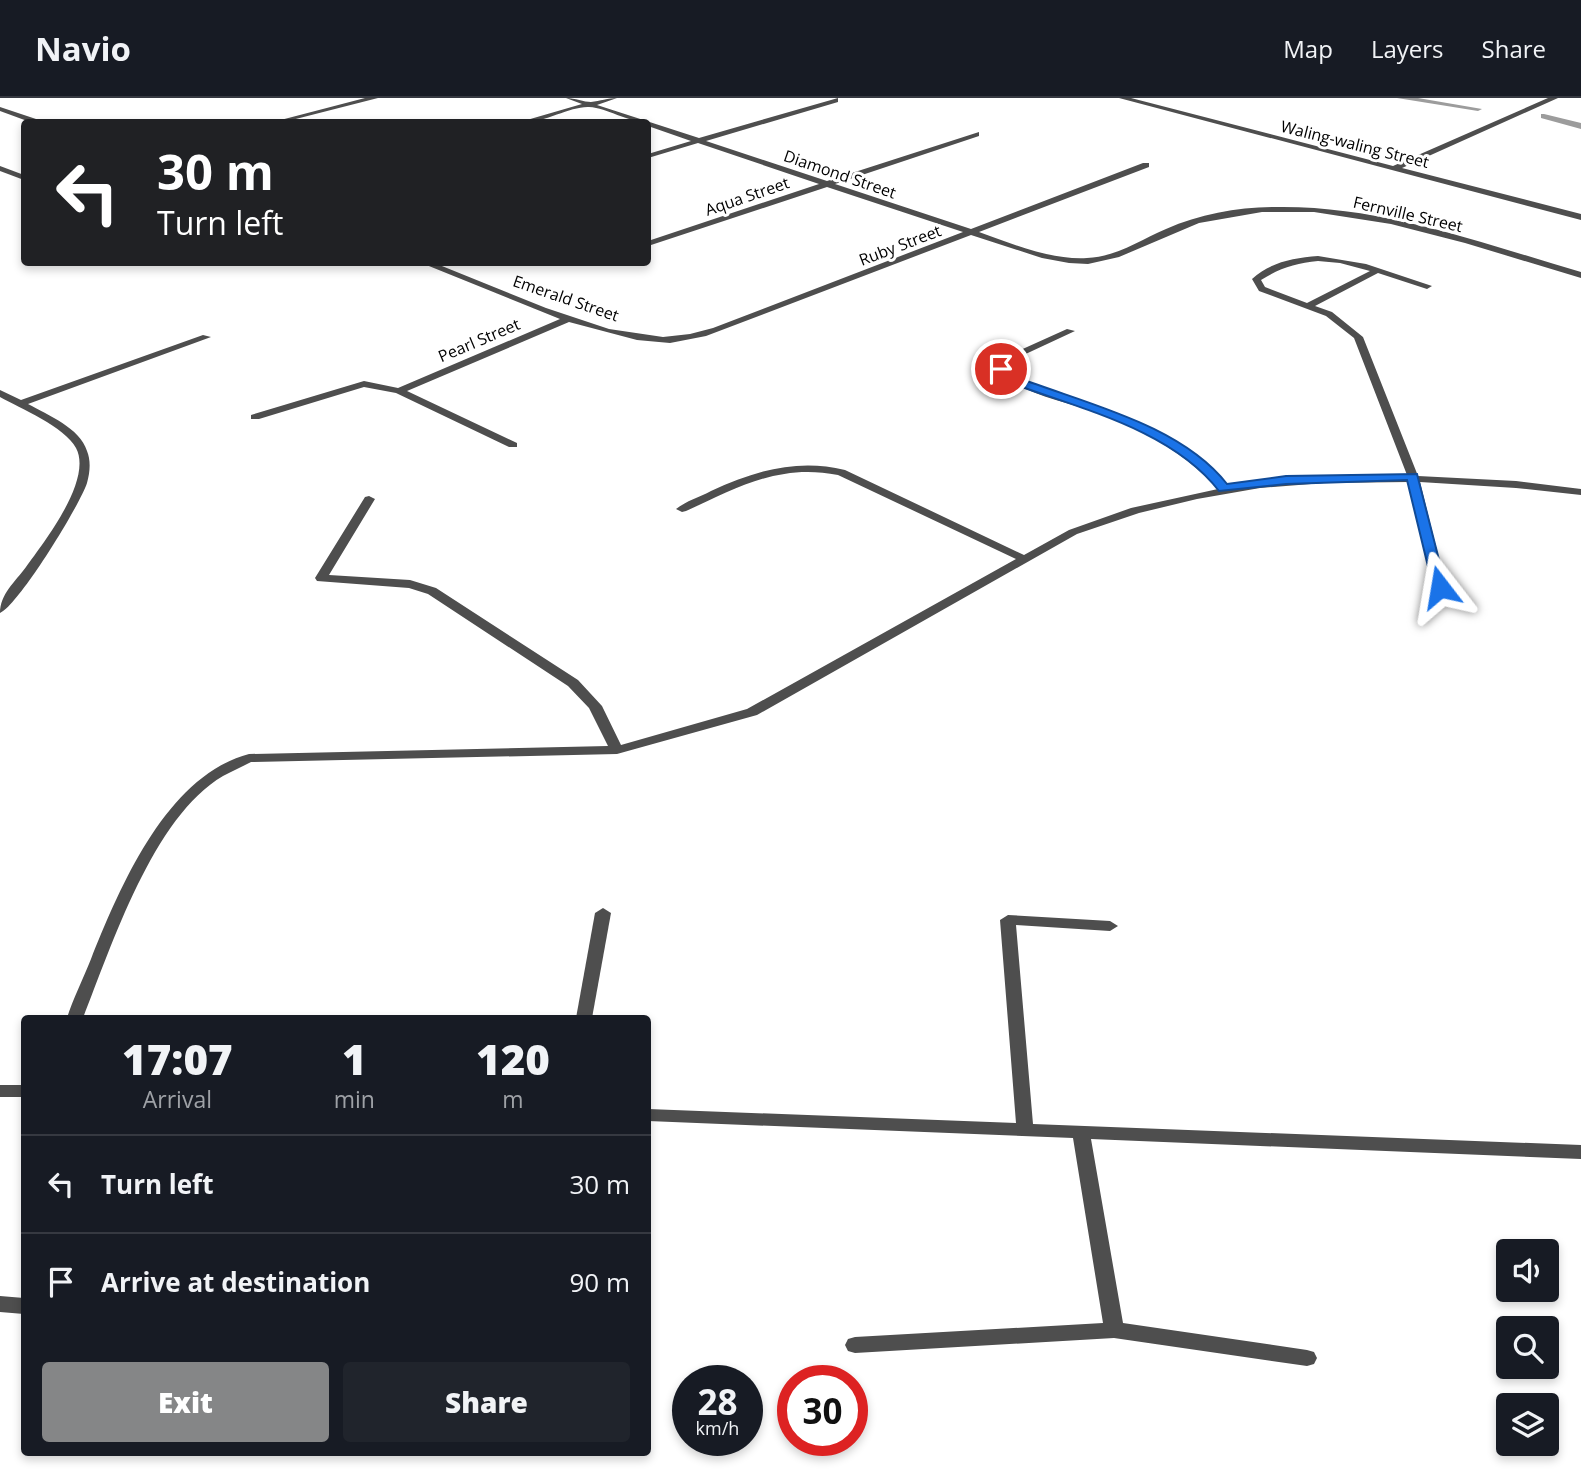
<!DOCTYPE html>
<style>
:root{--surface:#171b24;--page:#20242c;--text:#f1f3f6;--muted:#9ea1a6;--line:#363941;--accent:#858687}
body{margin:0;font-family:"Open Sans",sans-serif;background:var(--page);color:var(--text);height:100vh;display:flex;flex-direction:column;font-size:26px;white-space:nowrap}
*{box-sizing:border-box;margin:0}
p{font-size:23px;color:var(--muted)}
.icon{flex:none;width:38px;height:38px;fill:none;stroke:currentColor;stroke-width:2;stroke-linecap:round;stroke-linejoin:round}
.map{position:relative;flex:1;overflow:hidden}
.drawer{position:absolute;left:21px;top:917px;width:630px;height:441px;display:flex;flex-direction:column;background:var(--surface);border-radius:7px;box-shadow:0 4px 10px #0003}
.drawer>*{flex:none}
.top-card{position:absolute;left:21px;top:21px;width:630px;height:147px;border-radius:7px;box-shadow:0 4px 10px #0003;background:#202124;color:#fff;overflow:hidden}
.tools{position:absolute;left:1496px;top:1141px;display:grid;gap:14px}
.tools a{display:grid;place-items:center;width:63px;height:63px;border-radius:7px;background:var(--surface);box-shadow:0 4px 10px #0003;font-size:35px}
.speed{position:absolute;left:672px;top:1267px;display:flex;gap:14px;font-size:35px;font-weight:700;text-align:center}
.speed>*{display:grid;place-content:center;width:91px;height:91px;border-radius:50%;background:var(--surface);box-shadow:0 4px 10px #0003;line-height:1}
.speed small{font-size:18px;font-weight:400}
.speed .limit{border:10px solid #d22;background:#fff;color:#111}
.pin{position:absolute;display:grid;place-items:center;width:60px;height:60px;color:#fff;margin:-30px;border:4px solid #fff;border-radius:50%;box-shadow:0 2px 7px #0007}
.me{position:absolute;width:77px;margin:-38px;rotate:346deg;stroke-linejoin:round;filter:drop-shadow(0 0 5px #0008)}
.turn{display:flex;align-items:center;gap:24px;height:147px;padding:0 21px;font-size:32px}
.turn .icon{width:91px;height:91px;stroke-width:2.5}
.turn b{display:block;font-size:49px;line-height:60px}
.eta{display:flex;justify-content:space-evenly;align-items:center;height:119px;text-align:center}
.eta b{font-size:42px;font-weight:800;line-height:49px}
.action{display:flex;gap:14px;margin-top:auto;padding:14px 21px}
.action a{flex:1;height:80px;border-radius:7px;background:var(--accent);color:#fff;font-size:28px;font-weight:800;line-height:80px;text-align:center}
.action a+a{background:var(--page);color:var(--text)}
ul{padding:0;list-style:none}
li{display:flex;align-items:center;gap:21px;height:98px;padding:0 21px;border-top:2px solid var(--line)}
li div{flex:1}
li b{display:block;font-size:26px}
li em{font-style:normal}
header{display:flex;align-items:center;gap:42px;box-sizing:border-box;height:98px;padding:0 35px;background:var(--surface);border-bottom:2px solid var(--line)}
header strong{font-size:33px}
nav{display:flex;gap:38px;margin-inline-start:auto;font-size:24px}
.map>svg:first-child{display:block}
</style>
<header>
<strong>Navio</strong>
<nav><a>Map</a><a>Layers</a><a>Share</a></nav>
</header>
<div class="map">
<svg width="1581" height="1380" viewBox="0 0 1581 1380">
<rect width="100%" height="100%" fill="#fff"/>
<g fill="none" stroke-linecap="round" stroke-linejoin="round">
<!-- stream -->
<g fill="#9c9c9c" fill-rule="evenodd">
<path d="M 1397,0 L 1418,0 L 1482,11 L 1478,13 Z"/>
<path d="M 1544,16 L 1581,25 L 1581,31 L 1541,20 L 1541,16 Z"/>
</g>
<!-- minor -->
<g fill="#4e4e4e" fill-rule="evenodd">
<path d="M 365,0 L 378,0 L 284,24 L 273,24 Z"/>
<path d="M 566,0 C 575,0 584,4 591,4 C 600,3 608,0 617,0 L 597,7 L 699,40 L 838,0 L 838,4 L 706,43 L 827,83 L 979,34 L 979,38 L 835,86 L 971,131 L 1143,65 L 1149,65 L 1149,69 L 979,134 C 1013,146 1050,162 1087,160 C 1116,159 1140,142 1166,131 C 1200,116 1238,109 1275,109 C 1381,107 1481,145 1581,174 L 1581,180 L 1465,145 L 1391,126 L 1314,114 L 1262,114 L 1199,125 L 1119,159 L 1088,166 L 1069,165 L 1042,160 L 971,137 L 706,238 L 670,245 L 637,242 L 569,224 L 407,293 L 517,345 L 517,349 L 509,349 L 396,295 L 364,289 L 259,321 L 251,321 L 251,317 L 364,283 L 398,290 L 560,221 L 419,164 L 432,164 L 546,210 L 609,231 L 663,239 L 690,236 L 713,230 L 963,134 L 827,89 L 648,148 L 648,143 L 819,86 L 698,45 L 648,60 L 648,56 L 691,43 L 648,28 L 648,24 C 626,24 608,10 589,9 C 570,8 543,26 520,24 L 582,6 Z"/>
<path d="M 1119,0 L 1131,0 L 1393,68 L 1548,0 L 1558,0 L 1402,70 L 1581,116 L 1581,122 Z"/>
<path d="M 0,9 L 39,22 L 40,24 L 30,24 L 0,13 Z"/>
<path d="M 0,68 L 24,77 L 24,82 L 0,73 Z"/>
<path d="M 1318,158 L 1366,166 L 1432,188 L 1427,191 L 1378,175 L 1315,208 L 1332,214 L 1363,239 L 1418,378 L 1516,383 L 1581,391 L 1581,397 L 1516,390 L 1420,384 L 1446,489 L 1440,493 L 1434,489 L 1409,384 L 1324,385 L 1260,390 L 1197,401 L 1139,415 L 1077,436 L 757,617 L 617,656 L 251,664 C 242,669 232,673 223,678 C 153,719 112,847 83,920 L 67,920 C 73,901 83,881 91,861 C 120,789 166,678 249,656 L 608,648 L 589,610 L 568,588 L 428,496 L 409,490 L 317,483 L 315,480 L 365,399 L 369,398 L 375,401 L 329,477 L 410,482 L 436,490 L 578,582 L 602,608 L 621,647 L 747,611 L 1016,461 L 838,377 C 779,365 737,390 686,413 L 682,414 L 676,411 C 686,403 700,399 711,393 C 755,373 797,360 845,372 L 1024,457 L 1069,432 L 1131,410 L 1218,391 C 1183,353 1142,331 1094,314 C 1063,302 1019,296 996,271 L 999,263 L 1007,258 L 1067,231 L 1075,233 L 1013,262 L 1007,266 L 1006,270 C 1026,287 1051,292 1075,300 C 1132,320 1188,342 1228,389 L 1324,378 L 1407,377 L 1354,240 L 1326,218 L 1259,193 L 1252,181 C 1271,164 1293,160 1318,158 ZM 1318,163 L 1340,165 L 1370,173 L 1307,205 L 1265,189 L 1261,182 C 1280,170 1296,165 1318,163 Z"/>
<path d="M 203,237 L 211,239 L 28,306 C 48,317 80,330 87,353 C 91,363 90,374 87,385 C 80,407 18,508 0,515 C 0,496 15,484 26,469 C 44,444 93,382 76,350 C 65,329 20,310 0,299 L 0,292 L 21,302 Z"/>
<path d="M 603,810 L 611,815 L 592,920 L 576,920 L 595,815 Z"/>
<path d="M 1008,817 L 1110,823 L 1118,828 L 1110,833 L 1016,827 L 1033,1026 L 1581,1047 L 1581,1061 L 1091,1041 L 1123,1225 L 1307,1252 L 1314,1254 L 1317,1260 L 1314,1266 L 1307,1268 L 1114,1240 L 855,1255 L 848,1253 L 845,1247 L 848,1241 L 855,1239 L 1103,1225 L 1073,1040 L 648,1023 L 648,1011 L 1016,1025 L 1000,822 Z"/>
<rect x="0" y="987" width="24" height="12"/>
<path d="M 0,1198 L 24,1200 L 24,1216 L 0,1214 Z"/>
</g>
</g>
<!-- route -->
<path fill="#1a73e8" stroke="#114b97" stroke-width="2" d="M 997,269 L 1005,269 L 1019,280 C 1087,306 1181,327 1227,386 L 1286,378 L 1417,376 L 1446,489 L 1440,493 L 1433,489 L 1407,382 L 1286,386 L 1219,393 C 1172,332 1081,311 1011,285 L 997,273 Z"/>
<g text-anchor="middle" stroke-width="6" stroke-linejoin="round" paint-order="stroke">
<!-- far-street labels -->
<g font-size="16" fill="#000" stroke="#fff">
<text transform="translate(1355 46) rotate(14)" y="6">Waling-waling Street</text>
<text transform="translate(840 76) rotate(19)" y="6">Diamond Street</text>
<text transform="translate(747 98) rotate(-19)" y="6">Aqua Street</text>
<text transform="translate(1408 116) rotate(13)" y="6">Fernville Street</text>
<text transform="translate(900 147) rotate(-21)" y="6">Ruby Street</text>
<text transform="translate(566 200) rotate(19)" y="6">Emerald Street</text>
<text transform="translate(479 242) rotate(-23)" y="6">Pearl Street</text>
</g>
</g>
</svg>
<div class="tools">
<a><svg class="icon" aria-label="sound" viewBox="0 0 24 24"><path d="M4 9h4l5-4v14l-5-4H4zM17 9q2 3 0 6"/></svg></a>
<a><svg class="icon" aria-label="search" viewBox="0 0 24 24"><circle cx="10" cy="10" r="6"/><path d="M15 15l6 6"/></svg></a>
<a><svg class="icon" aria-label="layers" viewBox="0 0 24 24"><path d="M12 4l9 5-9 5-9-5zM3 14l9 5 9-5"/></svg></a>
</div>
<div class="speed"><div>28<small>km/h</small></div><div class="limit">30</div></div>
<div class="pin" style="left:1001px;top:271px;background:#d93025"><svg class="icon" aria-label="arrive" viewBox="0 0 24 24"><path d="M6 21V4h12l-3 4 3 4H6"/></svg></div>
<svg class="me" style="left:1440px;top:489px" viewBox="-20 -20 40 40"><path d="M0-17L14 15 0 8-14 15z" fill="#1a73e8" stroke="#fff" stroke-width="4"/></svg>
<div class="top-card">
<div class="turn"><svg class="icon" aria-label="left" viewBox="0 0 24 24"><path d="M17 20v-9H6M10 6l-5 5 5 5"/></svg><div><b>30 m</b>Turn left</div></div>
</div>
<section class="drawer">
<div class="eta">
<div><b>17:07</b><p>Arrival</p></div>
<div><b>1</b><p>min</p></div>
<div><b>120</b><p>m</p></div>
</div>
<ul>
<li><svg class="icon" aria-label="left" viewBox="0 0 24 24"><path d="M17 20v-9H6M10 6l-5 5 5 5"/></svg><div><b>Turn left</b></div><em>30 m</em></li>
<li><svg class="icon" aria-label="arrive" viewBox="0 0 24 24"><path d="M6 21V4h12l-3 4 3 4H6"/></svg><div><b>Arrive at destination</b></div><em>90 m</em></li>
</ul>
<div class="action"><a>Exit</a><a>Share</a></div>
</section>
</div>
